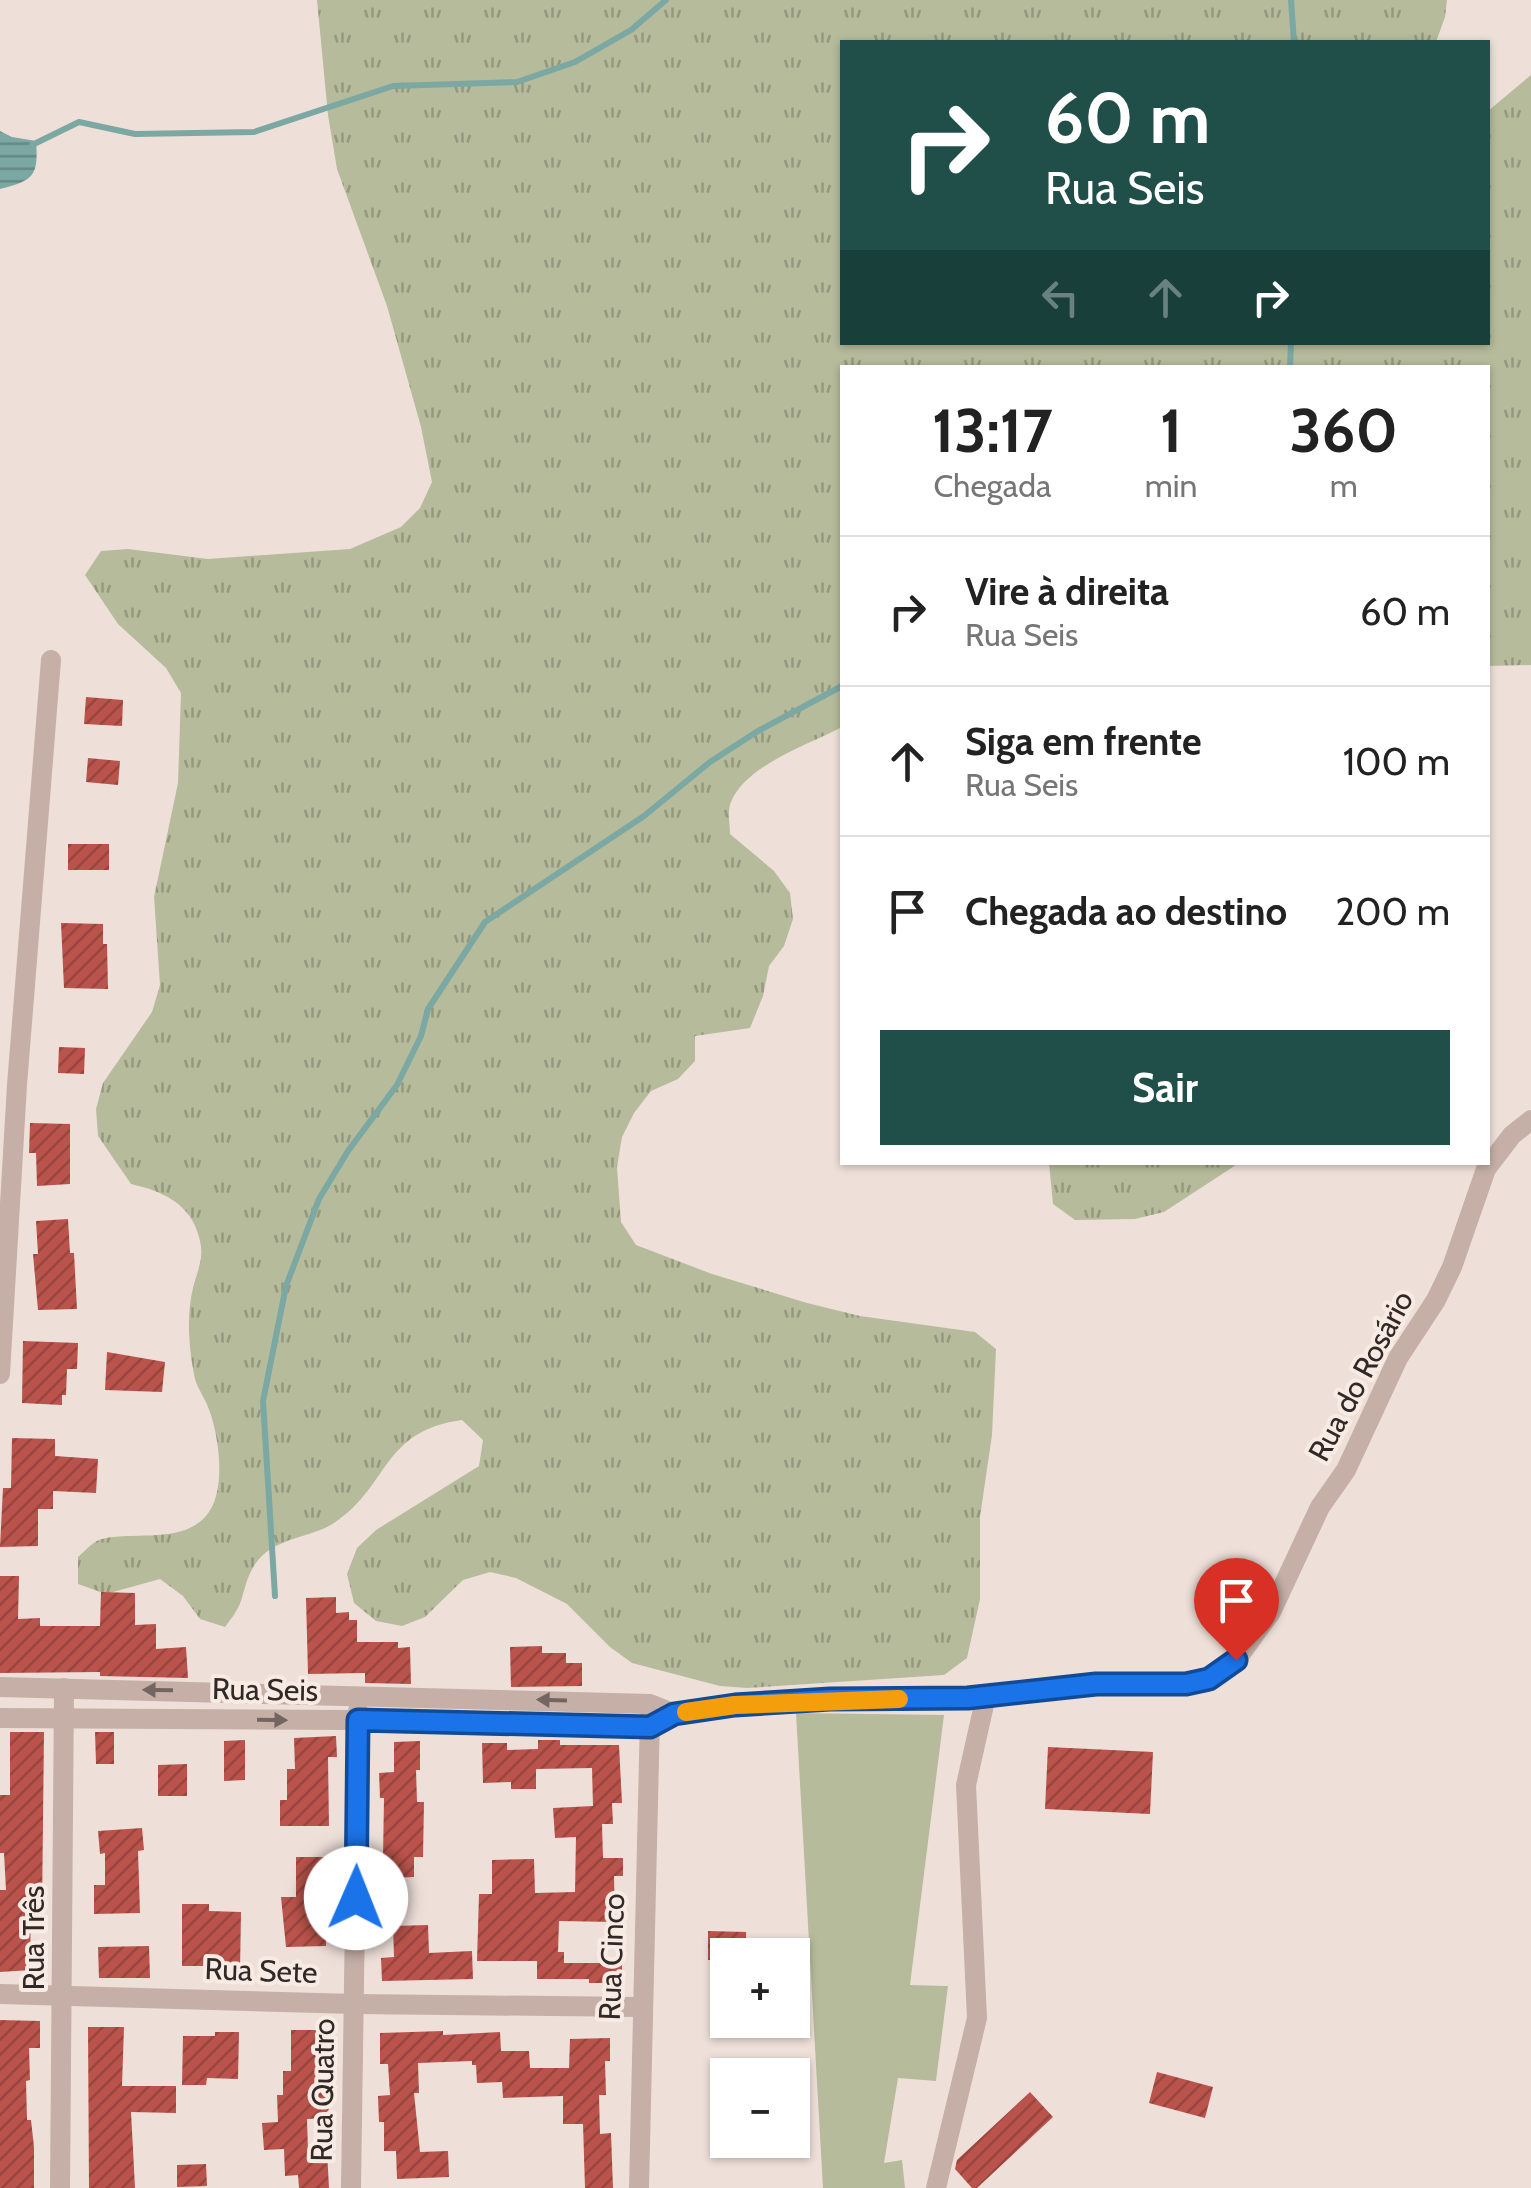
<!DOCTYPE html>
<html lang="pt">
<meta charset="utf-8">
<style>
:root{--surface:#fff;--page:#f2f2f2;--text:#222;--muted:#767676;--line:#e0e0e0;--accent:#204f4a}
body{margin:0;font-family:Cabin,sans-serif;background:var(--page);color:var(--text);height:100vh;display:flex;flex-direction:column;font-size:38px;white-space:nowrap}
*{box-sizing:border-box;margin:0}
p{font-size:32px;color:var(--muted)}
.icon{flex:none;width:55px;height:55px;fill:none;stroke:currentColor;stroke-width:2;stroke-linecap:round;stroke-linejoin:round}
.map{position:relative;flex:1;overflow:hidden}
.details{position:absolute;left:840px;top:365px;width:650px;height:800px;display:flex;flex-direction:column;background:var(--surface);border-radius:0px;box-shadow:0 2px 8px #0004}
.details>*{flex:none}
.banner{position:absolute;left:840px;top:40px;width:650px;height:305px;border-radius:0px;box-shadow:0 2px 8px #0004;background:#204f4a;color:#fff;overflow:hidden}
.buttons{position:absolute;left:710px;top:1938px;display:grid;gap:20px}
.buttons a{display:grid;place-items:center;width:100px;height:100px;border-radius:0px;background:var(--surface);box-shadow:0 2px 8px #0004;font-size:50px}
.pin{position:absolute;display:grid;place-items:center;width:85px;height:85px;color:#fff;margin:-102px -42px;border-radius:50% 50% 50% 0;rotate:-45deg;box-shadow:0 0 10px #0007}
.pin .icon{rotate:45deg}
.me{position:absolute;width:110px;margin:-55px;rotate:1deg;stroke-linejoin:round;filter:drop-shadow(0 0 8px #0008)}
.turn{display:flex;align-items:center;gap:35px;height:210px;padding:0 40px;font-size:45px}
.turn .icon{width:130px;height:130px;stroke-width:2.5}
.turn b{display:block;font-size:70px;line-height:85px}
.lanes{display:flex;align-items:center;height:95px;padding:0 40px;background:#0003;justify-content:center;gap:50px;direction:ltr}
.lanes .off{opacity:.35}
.eta{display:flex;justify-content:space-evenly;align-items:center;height:170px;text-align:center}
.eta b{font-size:60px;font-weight:700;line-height:70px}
.button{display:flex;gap:20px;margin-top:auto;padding:20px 40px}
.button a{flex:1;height:115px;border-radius:0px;background:var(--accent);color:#fff;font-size:40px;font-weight:700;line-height:115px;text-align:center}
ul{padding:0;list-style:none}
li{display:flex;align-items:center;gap:30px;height:150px;padding:0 40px;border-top:2px solid var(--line)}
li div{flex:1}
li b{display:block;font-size:38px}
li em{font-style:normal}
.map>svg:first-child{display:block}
</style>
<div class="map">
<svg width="1531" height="2188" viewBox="0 0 1531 2188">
<defs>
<pattern id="grass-tufts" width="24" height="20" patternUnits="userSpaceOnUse" patternTransform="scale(2.5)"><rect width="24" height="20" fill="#b6bb9b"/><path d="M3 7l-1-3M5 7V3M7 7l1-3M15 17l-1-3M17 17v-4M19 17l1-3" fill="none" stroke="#95987e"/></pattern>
<pattern id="water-rules" width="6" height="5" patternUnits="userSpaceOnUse" patternTransform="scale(2.5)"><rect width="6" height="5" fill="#7ba8a2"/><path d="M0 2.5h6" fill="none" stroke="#658984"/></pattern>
<pattern id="building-hatch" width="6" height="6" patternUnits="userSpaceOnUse" patternTransform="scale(2.5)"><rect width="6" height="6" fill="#ba534b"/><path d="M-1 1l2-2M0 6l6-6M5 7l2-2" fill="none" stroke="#98453e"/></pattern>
</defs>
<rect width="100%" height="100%" fill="#eee0d9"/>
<!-- grass -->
<g fill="url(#grass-tufts)">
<path d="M 317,0 L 1447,0 L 1445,17 L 1436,42 L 842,42 L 842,342 L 1488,342 L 1488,111 L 1531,75 L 1531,665 L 1488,666 L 1488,368 L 842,368 L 842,727 C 808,745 746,765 731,802 C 727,811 730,824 730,834 L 774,871 L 790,893 L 793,919 L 784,946 L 769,966 L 763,996 L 750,1028 L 695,1036 L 695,1061 L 678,1079 L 651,1091 L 634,1113 L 622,1137 L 617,1167 L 621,1222 L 636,1245 L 712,1274 L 807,1303 L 860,1316 L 975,1332 L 996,1349 L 992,1435 L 980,1517 L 980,1599 L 967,1658 L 944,1675 L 747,1688 L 720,1686 L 632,1663 L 610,1647 L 567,1604 L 516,1578 L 490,1572 L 463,1580 L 425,1617 L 402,1626 L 376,1621 L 354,1603 L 347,1574 L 357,1548 L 376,1530 L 479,1466 L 483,1440 L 462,1420 C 381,1431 390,1486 334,1523 C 311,1538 278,1537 259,1559 C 248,1572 246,1585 241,1601 C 238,1610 231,1619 225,1627 L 200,1619 L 183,1596 L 160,1579 L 106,1594 L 78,1584 L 78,1557 C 85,1551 93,1541 102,1539 C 134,1531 180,1544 205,1517 C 228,1493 219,1434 208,1407 C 204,1397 198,1389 195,1379 C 189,1351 186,1316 193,1288 C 198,1268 205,1258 199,1237 C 190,1203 162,1191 131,1184 L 98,1136 L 96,1109 L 103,1083 L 152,1012 L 160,985 L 154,897 L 178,783 L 181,693 L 166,668 L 118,624 L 85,575 L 101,551 L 128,549 L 208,559 L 350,549 L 401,527 L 420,508 L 432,482 L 421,427 L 387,306 L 337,169 L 328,115 Z"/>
<path d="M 1049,1163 L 1049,1162 L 1239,1163 L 1164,1212 L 1135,1219 L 1075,1220 L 1053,1204 Z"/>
</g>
<!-- pitch -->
<path fill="#b6bb9b" d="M 796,1713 L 944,1715 L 910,1985 L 948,1986 L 936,2081 L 898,2078 L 884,2163 L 902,2160 L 905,2188 L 823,2188 Z"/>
<!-- water -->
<path fill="url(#water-rules)" d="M 0,131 L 12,137 L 36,141 C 39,176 33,181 0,189 Z"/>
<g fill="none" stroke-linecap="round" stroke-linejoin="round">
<!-- stream -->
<g stroke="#7ba8a2" stroke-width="6">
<path d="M 1291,0 L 1294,42"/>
<path d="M 32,145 L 79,122 L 135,134 L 254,132 L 393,86 L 517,82 L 575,62 L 631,30 L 666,0"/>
<path d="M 1290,368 L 1291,342"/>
<path d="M 275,1596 L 263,1401 L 286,1286 L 319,1199 L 348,1151 L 397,1085 L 421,1036 L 428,1009 L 485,922 L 644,816 L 710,762 L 758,731 L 842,686"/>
</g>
</g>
<!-- building -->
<g fill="url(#building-hatch)">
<path d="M 86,697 L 123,700 L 122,726 L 84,724 Z"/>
<path d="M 88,758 L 120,761 L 118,785 L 86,782 Z"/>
<rect x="68" y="844" width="41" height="26"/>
<path d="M 61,923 L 103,924 L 103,944 L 107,944 L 108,989 L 64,988 Z"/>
<path d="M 59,1047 L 85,1048 L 84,1074 L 58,1073 Z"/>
<path d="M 30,1123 L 70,1124 L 70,1184 L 37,1186 L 36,1153 L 29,1153 Z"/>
<path d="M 68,1219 L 70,1253 L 74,1253 L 77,1309 L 38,1310 L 33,1254 L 38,1254 L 36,1221 Z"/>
<path d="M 23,1341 L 78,1343 L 77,1369 L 67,1369 L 66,1395 L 62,1395 L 62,1405 L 22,1403 Z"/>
<path d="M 107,1352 L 165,1362 L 162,1392 L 105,1390 Z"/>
<path d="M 12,1438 L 55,1439 L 55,1456 L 98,1459 L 96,1493 L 53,1491 L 53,1509 L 38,1509 L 38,1546 L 0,1547 L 3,1488 L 11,1488 Z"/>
<path d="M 0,1576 L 19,1576 L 18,1619 L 40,1618 L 40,1626 L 100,1626 L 101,1592 L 135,1593 L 135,1625 L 156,1624 L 156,1649 L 186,1647 L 188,1678 L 100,1676 L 100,1672 L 0,1673 Z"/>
<path d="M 336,1597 L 336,1613 L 349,1612 L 349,1620 L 357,1620 L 357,1642 L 398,1642 L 398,1648 L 410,1647 L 411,1684 L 365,1683 L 365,1673 L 308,1674 L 306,1598 Z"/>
<path d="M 542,1646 L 542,1653 L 566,1653 L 566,1663 L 582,1663 L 582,1686 L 511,1687 L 510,1647 Z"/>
<path d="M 10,1732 L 44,1732 L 42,1910 L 30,1911 L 31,1970 L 0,1972 L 0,1890 L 6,1890 L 4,1853 L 0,1853 L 0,1795 L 10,1795 Z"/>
<path d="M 95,1732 L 114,1732 L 114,1764 L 96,1764 Z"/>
<path d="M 336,1736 L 337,1757 L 328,1757 L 329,1826 L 280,1826 L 280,1800 L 287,1800 L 287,1769 L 295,1769 L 294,1738 Z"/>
<path d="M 245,1740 L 245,1780 L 224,1781 L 224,1741 Z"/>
<path d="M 538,1740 L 560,1740 L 560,1745 L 619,1745 L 622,1803 L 612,1803 L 613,1824 L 602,1824 L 603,1858 L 623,1858 L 623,1876 L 614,1876 L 615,1922 L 559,1921 L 558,1952 L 564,1952 L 564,1963 L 622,1963 L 622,1983 L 589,1983 L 589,1979 L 537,1979 L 537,1961 L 477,1961 L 479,1894 L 492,1894 L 492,1860 L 534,1859 L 535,1893 L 575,1892 L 576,1837 L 555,1838 L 553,1808 L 593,1806 L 592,1768 L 536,1769 L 536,1789 L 511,1789 L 511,1782 L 483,1783 L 482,1743 L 507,1743 L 507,1750 L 538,1749 Z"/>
<path d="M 420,1741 L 420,1770 L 416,1770 L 417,1802 L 424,1802 L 423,1857 L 414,1857 L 414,1877 L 389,1878 L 388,1858 L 383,1858 L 384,1798 L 380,1798 L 379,1773 L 394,1772 L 394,1742 Z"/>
<path d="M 1048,1747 L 1153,1752 L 1150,1814 L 1045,1809 Z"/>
<path d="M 187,1764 L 187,1796 L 158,1796 L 158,1765 Z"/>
<path d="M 142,1828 L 144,1850 L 138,1851 L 140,1913 L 94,1914 L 94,1885 L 105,1885 L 105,1853 L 100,1854 L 98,1831 Z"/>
<path d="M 296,1857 L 337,1857 L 338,1893 L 327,1893 L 326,1946 L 286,1947 L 281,1897 L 296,1897 Z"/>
<path d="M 182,1904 L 209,1904 L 209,1911 L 241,1912 L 240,1971 L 217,1971 L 217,1966 L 182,1966 Z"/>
<path d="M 428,1925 L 429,1953 L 472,1951 L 473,1979 L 382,1981 L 381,1958 L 394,1957 L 393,1926 Z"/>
<path d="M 708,1931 L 746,1932 L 746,1955 L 728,1955 L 728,1960 L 708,1960 Z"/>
<path d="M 149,1946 L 150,1978 L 99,1978 L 98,1947 Z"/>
<path d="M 0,2020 L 40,2021 L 40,2048 L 29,2048 L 30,2080 L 26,2081 L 27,2120 L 31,2120 L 34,2147 L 34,2188 L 0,2188 Z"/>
<path d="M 88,2027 L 124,2027 L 122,2086 L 176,2086 L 176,2113 L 131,2112 L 135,2188 L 89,2188 Z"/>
<path d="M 291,2030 L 326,2030 L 329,2118 L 307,2119 L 308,2151 L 327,2150 L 329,2188 L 299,2188 L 298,2175 L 285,2176 L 284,2149 L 264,2150 L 262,2123 L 278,2122 L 277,2095 L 283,2095 L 283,2071 L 291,2071 Z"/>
<path d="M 443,2031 L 443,2035 L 500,2032 L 501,2051 L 529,2051 L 530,2068 L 569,2068 L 570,2039 L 610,2038 L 610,2061 L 605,2061 L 606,2095 L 599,2095 L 600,2134 L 611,2133 L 613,2188 L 585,2188 L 583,2124 L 563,2124 L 563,2096 L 503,2098 L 502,2082 L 477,2083 L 476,2065 L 472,2065 L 472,2061 L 418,2063 L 419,2093 L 414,2093 L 420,2152 L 448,2151 L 449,2177 L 397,2179 L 396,2151 L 384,2151 L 384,2122 L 379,2122 L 378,2096 L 390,2095 L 388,2064 L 380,2064 L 380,2033 Z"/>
<path d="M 215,2032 L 239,2032 L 238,2079 L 207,2078 L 206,2085 L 182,2085 L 183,2036 L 215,2036 Z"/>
<path d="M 1157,2072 L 1213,2087 L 1205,2118 L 1149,2103 Z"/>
<path d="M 1030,2092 L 1053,2117 L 977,2188 L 972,2188 L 955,2169 L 957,2160 Z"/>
<path d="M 206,2164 L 207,2186 L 177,2187 L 177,2165 Z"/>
</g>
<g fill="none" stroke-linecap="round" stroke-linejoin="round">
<!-- street -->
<g stroke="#c5afa6" stroke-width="20">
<path d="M 0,1374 L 17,1085 L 51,660"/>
<path d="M 0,1687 L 650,1704 L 675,1714"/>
<path d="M 0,1718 L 358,1720 L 649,1727 L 675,1714 L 735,1705 L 830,1699 L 968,1698 L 1096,1685 L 1187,1684 L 1209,1679 L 1236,1660 L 1271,1612 L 1320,1507 L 1346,1470 L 1398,1358 L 1436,1300 L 1452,1267 L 1486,1169 L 1512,1135 L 1531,1120"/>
<path d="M 0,1994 L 355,2004 L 640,2007"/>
<path d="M 60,2188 L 64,1688"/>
<path d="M 351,2188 L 358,1711"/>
<path d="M 639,2188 L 650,1716"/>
<path d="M 936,2188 L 977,2018 L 966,1785 L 986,1696"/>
</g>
</g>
<!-- one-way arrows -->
<defs><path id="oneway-solid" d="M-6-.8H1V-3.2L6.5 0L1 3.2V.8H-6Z" transform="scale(2.5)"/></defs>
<g fill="#746560">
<use href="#oneway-solid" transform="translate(158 1690) rotate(-179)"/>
<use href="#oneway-solid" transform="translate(552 1700) rotate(-178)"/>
<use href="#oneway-solid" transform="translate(272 1720) rotate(1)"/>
</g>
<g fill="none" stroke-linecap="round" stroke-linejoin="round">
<defs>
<path id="route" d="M 356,1898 L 358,1720 L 650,1727 L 674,1714 L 735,1705 L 830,1699 L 968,1698 L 1096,1684 L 1186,1684 L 1209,1679 L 1236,1660"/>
</defs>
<!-- route casing -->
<use href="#route" stroke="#114b97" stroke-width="25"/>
<!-- route -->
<use href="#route" stroke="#1a73e8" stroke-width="18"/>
<!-- slow -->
<path stroke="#f59e0b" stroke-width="18" d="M 686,1712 L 735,1705 L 899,1699"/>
</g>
<g text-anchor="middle" stroke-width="8" stroke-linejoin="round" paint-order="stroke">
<!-- street labels -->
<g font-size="30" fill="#322826" stroke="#f7ebe4">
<text transform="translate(1361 1376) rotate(-62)" y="10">Rua do Rosário</text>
<text transform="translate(265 1690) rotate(1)" y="10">Rua Seis</text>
<text transform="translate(34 1938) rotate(-90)" y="10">Rua Três</text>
<text transform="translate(612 1957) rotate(-88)" y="10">Rua Cinco</text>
<text transform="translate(261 1971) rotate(2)" y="10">Rua Sete</text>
<text transform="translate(323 2090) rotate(-89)" y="10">Rua Quatro</text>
</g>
</g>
</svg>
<div class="buttons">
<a>+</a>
<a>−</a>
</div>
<div class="pin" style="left:1236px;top:1660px;background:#d93025"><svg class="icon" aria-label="arrive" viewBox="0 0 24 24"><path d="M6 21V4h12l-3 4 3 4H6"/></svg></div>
<svg class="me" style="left:356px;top:1898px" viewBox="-20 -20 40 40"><circle r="19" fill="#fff"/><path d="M0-13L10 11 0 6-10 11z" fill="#1a73e8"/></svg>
<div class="banner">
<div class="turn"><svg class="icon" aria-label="right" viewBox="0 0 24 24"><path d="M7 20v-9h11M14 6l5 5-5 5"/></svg><div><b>60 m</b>Rua Seis</div></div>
<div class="lanes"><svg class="icon off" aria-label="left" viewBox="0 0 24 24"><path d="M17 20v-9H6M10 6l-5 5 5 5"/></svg><svg class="icon off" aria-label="ahead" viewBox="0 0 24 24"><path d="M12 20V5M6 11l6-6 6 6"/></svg><svg class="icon" aria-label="right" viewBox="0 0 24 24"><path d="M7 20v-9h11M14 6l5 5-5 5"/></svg></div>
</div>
<section class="details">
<div class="eta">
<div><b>13:17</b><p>Chegada</p></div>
<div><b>1</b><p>min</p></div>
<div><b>360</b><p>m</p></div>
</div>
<ul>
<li><svg class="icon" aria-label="right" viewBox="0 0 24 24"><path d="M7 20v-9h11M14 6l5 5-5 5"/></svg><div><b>Vire à direita</b><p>Rua Seis</p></div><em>60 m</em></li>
<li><svg class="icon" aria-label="ahead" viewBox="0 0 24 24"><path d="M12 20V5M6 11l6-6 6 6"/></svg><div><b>Siga em frente</b><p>Rua Seis</p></div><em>100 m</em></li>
<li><svg class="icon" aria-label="arrive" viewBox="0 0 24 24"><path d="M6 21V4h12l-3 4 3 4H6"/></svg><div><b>Chegada ao destino</b></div><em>200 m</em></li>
</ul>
<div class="button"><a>Sair</a></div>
</section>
</div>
